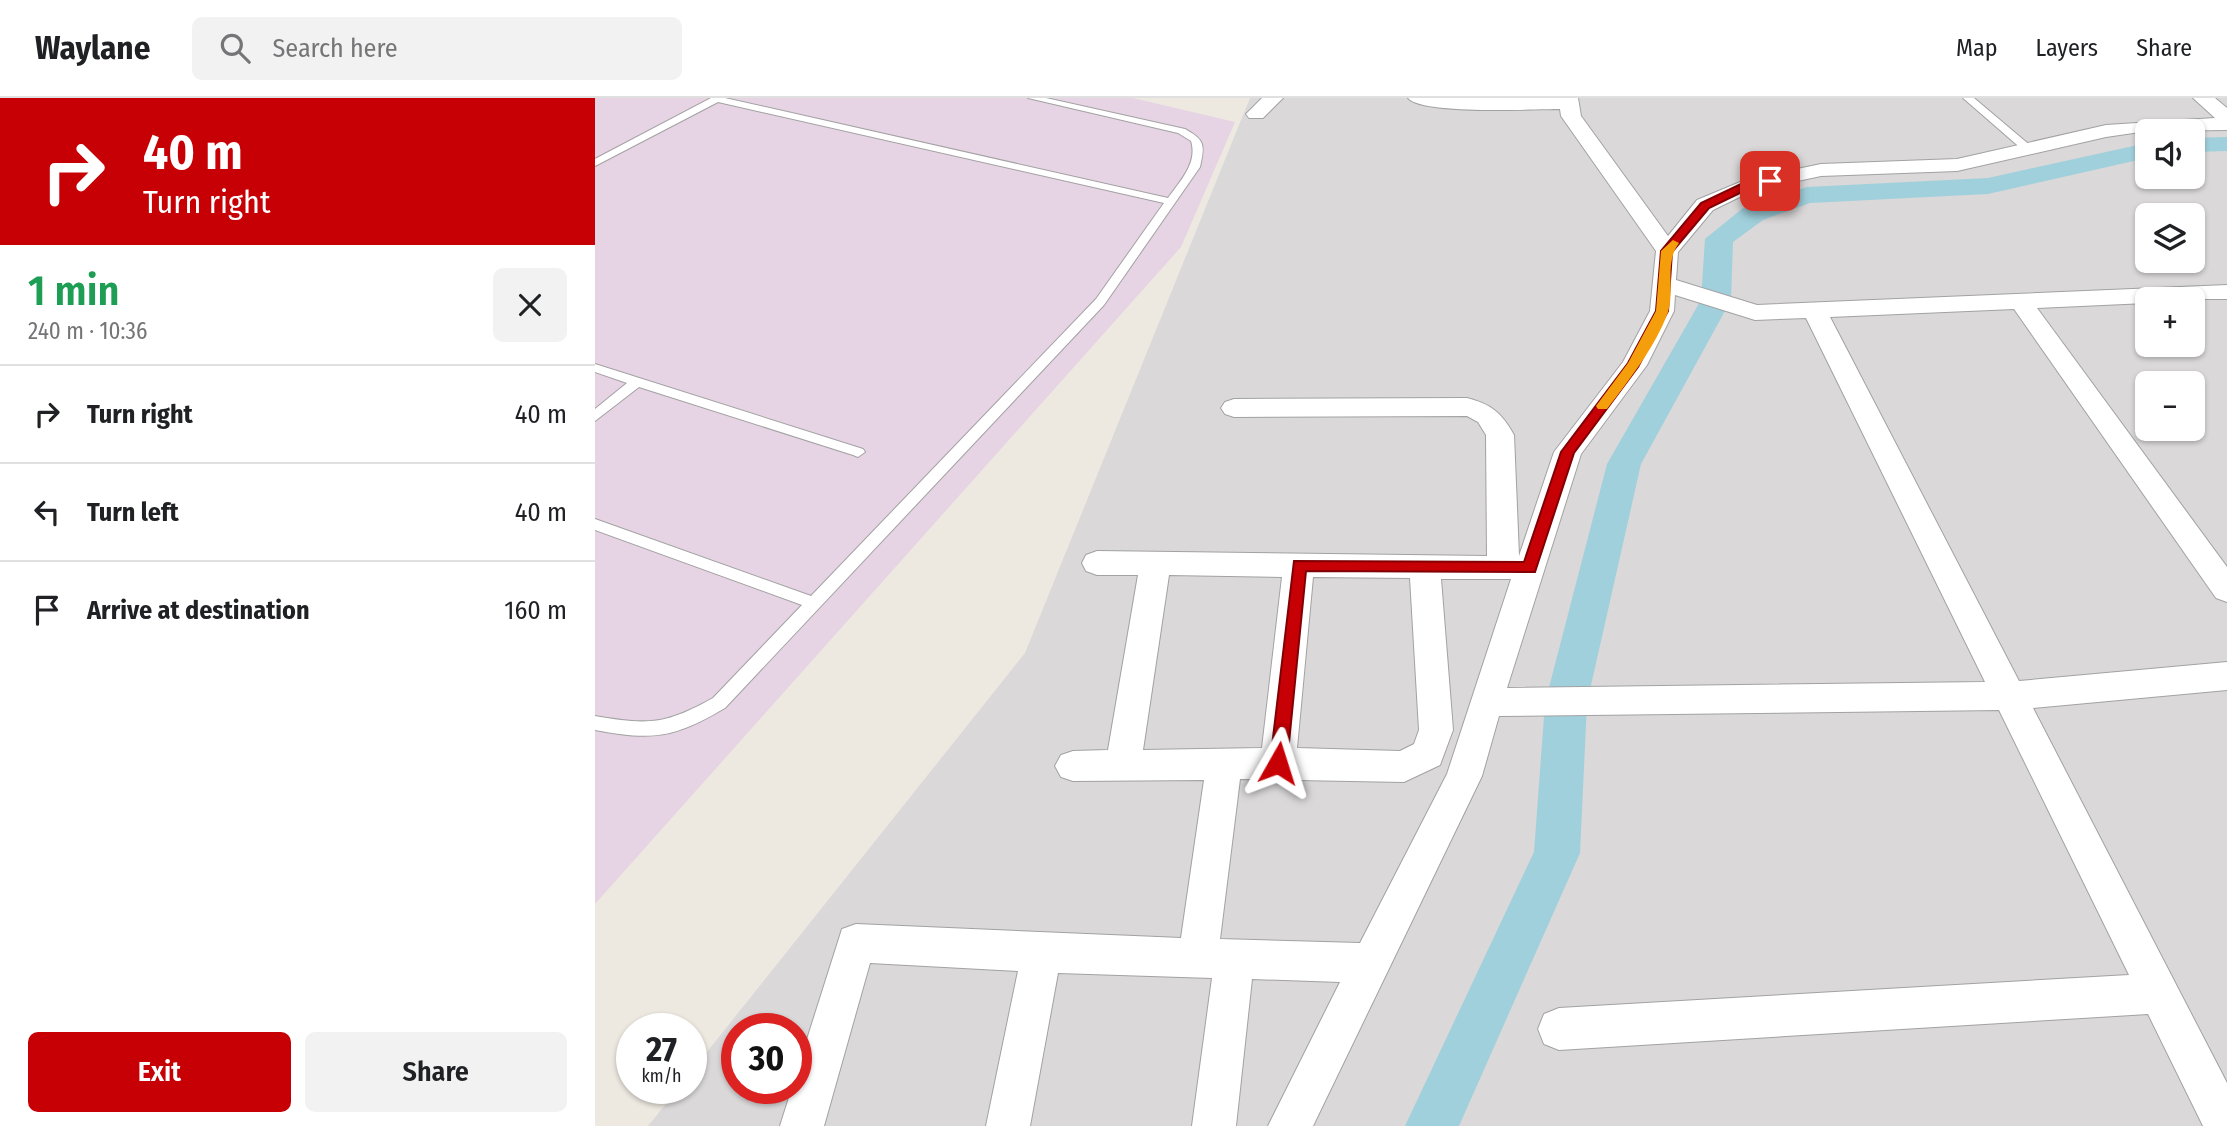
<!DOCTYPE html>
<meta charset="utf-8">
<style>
:root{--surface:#fff;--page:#f2f2f2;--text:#202124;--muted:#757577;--line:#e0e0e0;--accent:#c70006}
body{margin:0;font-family:"Fira Sans Condensed",sans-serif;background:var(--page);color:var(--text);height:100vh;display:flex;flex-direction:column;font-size:26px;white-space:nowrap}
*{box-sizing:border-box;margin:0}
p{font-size:23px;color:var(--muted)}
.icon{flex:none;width:38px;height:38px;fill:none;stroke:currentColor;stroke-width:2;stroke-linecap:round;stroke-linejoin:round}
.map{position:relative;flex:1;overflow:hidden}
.panel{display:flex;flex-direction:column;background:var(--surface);width:595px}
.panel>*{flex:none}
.hud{background:#c70006;color:#fff;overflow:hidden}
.buttons{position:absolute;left:1540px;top:21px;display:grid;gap:14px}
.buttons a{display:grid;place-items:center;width:70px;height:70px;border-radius:10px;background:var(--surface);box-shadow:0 2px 5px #0004;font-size:35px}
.speed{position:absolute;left:21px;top:915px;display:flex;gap:14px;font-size:35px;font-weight:700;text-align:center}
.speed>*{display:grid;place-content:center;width:91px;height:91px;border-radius:50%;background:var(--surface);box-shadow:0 2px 5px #0004;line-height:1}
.speed small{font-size:18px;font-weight:400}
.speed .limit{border:10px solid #d22;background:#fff;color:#111}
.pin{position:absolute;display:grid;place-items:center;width:60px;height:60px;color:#fff;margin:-30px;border-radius:14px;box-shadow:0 4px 10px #0006}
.me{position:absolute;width:77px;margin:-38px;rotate:6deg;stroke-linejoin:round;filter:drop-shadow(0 0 5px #0008)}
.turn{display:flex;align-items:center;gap:24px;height:147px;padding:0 28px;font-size:32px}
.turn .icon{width:91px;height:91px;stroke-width:2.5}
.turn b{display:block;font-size:49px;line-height:60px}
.round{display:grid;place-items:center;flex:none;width:74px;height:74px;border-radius:10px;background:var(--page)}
.overview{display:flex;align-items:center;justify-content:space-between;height:119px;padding:0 28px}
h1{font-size:42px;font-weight:600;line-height:52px;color:#1e9e55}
.cta{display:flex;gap:14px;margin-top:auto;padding:14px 28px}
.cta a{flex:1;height:80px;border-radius:10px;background:var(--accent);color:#fff;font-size:28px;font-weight:600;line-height:80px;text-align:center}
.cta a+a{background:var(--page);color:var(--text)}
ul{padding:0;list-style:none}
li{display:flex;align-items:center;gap:21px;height:98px;padding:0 28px;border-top:2px solid var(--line)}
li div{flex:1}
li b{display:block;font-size:26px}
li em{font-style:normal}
header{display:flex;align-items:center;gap:42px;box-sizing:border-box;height:98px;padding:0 35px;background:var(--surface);border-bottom:2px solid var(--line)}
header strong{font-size:33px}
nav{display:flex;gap:38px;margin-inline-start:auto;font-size:24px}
.search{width:490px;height:63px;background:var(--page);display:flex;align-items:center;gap:18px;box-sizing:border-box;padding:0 24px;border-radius:10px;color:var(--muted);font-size:26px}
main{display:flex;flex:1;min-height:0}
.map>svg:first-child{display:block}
</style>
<header>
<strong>Waylane</strong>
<div class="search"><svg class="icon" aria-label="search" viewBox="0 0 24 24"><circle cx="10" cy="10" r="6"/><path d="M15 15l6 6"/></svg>Search here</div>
<nav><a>Map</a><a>Layers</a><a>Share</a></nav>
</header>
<main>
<section class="panel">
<div class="hud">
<div class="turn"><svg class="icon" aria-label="right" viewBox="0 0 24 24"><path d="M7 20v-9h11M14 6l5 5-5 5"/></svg><div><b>40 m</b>Turn right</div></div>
</div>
<div class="overview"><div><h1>1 min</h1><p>240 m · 10:36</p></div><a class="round"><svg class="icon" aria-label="close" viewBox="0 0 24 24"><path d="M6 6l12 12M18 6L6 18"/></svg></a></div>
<ul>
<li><svg class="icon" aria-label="right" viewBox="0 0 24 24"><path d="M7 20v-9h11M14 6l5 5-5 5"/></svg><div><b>Turn right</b></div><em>40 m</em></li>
<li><svg class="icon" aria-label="left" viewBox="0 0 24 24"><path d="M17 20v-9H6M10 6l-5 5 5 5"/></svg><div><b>Turn left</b></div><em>40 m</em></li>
<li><svg class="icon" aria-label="arrive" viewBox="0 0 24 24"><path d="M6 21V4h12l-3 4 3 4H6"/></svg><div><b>Arrive at destination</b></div><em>160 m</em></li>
</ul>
<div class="cta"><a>Exit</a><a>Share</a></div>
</section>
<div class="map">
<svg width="1632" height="1028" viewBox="0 0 1632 1028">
<rect width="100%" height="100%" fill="#ede9e1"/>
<!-- residential -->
<path fill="#dad8d8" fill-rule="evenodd" d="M 655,0 L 1632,0 L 1632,1028 L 53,1028 L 83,991 L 96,990 L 96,974 L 430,555 ZM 1552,33 L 1598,33 L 1598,79 L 1552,79 ZM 1552,117 L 1598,117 L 1598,163 L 1552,163 ZM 1552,201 L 1598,201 L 1598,247 L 1552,247 ZM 1552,285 L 1598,285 L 1598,331 L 1552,331 ZM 142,931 L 201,931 L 201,990 L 142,990 Z"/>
<!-- industrial -->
<path fill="#e6d3e3" d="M 0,0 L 538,0 L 640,24 L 586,149 L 0,806 Z"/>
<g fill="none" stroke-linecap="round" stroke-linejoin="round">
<!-- canal -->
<g fill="#a0d0dc" fill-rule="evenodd">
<path d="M 1632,39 L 1632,53 L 1598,54 L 1598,40 Z"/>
<path d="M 1552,45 L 1552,60 L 1393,96 L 1215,105 L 1168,122 L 1138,144 L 1136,202 L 1046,366 L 992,605 L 985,755 L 864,1028 L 810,1028 L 939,754 L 950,605 L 1012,366 L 1106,202 L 1110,141 L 1148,110 L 1212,89 L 1393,80 Z"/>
</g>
<defs>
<g id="service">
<path d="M 116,0 L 130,0 L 573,100 C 585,83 603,65 596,43 L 583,35 L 433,0 L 451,0 L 590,31 C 610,42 610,47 605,69 L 509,207 L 130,610 C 79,640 58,643 0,632 L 0,618 C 53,627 70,627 118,600 L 207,507 L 0,432 L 0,421 L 216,498 L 501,201 L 569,105 L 123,4 L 0,68 L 0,61 Z"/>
<path d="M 1368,0 L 1379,0 L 1437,49 L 1437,53 L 1429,53 Z"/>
<path d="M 0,266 L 268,351 L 270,354 L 263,359 L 258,357 L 44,289 L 0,323 L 0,311 L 32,285 L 0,274 Z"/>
</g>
<g id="minor">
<path d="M 667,0 L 688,0 L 668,20 L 654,20 L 651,16 Z"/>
<path d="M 813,0 L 983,0 L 986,18 L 1073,138 L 1102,102 L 1150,82 L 1226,66 L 1362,61 L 1511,27 L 1620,20 L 1598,0 L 1620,0 L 1632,10 L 1632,32 L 1552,33 L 1511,39 L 1362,73 L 1226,78 L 1157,93 L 1118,112 L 1083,154 L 1081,182 L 1162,207 L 1632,187 L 1632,201 L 1552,201 L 1552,205 L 1442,210 L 1632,469 L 1632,504 L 1621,500 L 1419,211 L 1235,219 L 1424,583 L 1632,564 L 1632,592 L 1438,610 L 1632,985 L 1632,1028 L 1608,1028 L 1553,916 L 964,952 L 949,946 L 943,931 L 949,916 L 964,910 L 1534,877 L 1404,612 L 904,618 L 887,678 L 718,1028 L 673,1028 L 745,884 L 657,881 L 641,1028 L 597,1028 L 617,880 L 463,875 L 435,1028 L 391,1028 L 423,873 L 275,865 L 229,1028 L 185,1028 L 197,990 L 201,990 L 201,976 L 247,831 L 261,826 L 586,840 L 609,682 L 478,683 L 466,679 L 460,668 L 466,657 L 478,653 L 513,652 L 543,477 L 502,477 L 491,473 L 487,465 L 491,457 L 502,453 L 892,458 L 891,337 L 883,324 L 872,318 L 639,319 L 630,316 L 626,310 L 630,304 L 639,301 L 872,300 C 896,306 907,315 919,337 L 924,458 L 959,354 L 1028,264 L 1055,213 L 1061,153 L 966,18 L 965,11 C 939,11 827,17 813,0 ZM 1080,197 L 1160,222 L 1211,220 L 1390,584 L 912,590 L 986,356 L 1052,267 L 1079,213 ZM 574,477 L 687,479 L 667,650 L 548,652 ZM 718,479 L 815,480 L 824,632 L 819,646 L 805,653 L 702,650 ZM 846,481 L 916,481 L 852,676 L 765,845 L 625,841 L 645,681 L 809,684 L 845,667 L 858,632 Z"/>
</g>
</defs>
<!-- service casing -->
<use href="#service" stroke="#a2a2a2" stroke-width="2"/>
<!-- minor casing -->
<use href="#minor" stroke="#a2a2a2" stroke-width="2"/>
<!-- service -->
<use href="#service" fill="#fff" fill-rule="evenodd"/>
<!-- minor -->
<use href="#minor" fill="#fff" fill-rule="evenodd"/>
</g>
<!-- route -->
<path fill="#c70006" stroke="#810004" stroke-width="2" d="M 1175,80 L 1179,81 L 1179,85 L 1153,91 L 1114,110 L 1077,154 L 1073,213 L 1043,269 L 979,355 L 940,474 L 711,473 L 692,665 L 690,671 L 683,673 L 677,671 L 675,665 L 699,463 L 929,464 L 966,354 L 1033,265 L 1061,213 L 1066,153 L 1106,105 L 1146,86 Z"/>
<!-- slow -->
<path fill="#f59e0b" d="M 1078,142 L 1084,145 C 1069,165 1080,191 1073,214 C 1061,248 1034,282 1012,311 L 1003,311 L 1001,308 L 1033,265 L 1061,213 L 1066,153 Z"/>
</svg>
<div class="buttons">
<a><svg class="icon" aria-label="sound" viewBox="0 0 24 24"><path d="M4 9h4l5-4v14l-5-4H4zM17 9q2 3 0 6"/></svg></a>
<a><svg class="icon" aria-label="layers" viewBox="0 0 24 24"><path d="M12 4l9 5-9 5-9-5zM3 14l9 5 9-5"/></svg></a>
<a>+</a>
<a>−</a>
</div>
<div class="speed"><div>27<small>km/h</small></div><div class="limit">30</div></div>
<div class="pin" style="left:1175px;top:83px;background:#d93025"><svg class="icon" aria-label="arrive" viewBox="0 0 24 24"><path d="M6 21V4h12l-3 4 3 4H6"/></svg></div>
<svg class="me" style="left:683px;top:665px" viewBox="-20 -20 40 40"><path d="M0-17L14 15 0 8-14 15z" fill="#c70006" stroke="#fff" stroke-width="4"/></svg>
</div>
</main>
